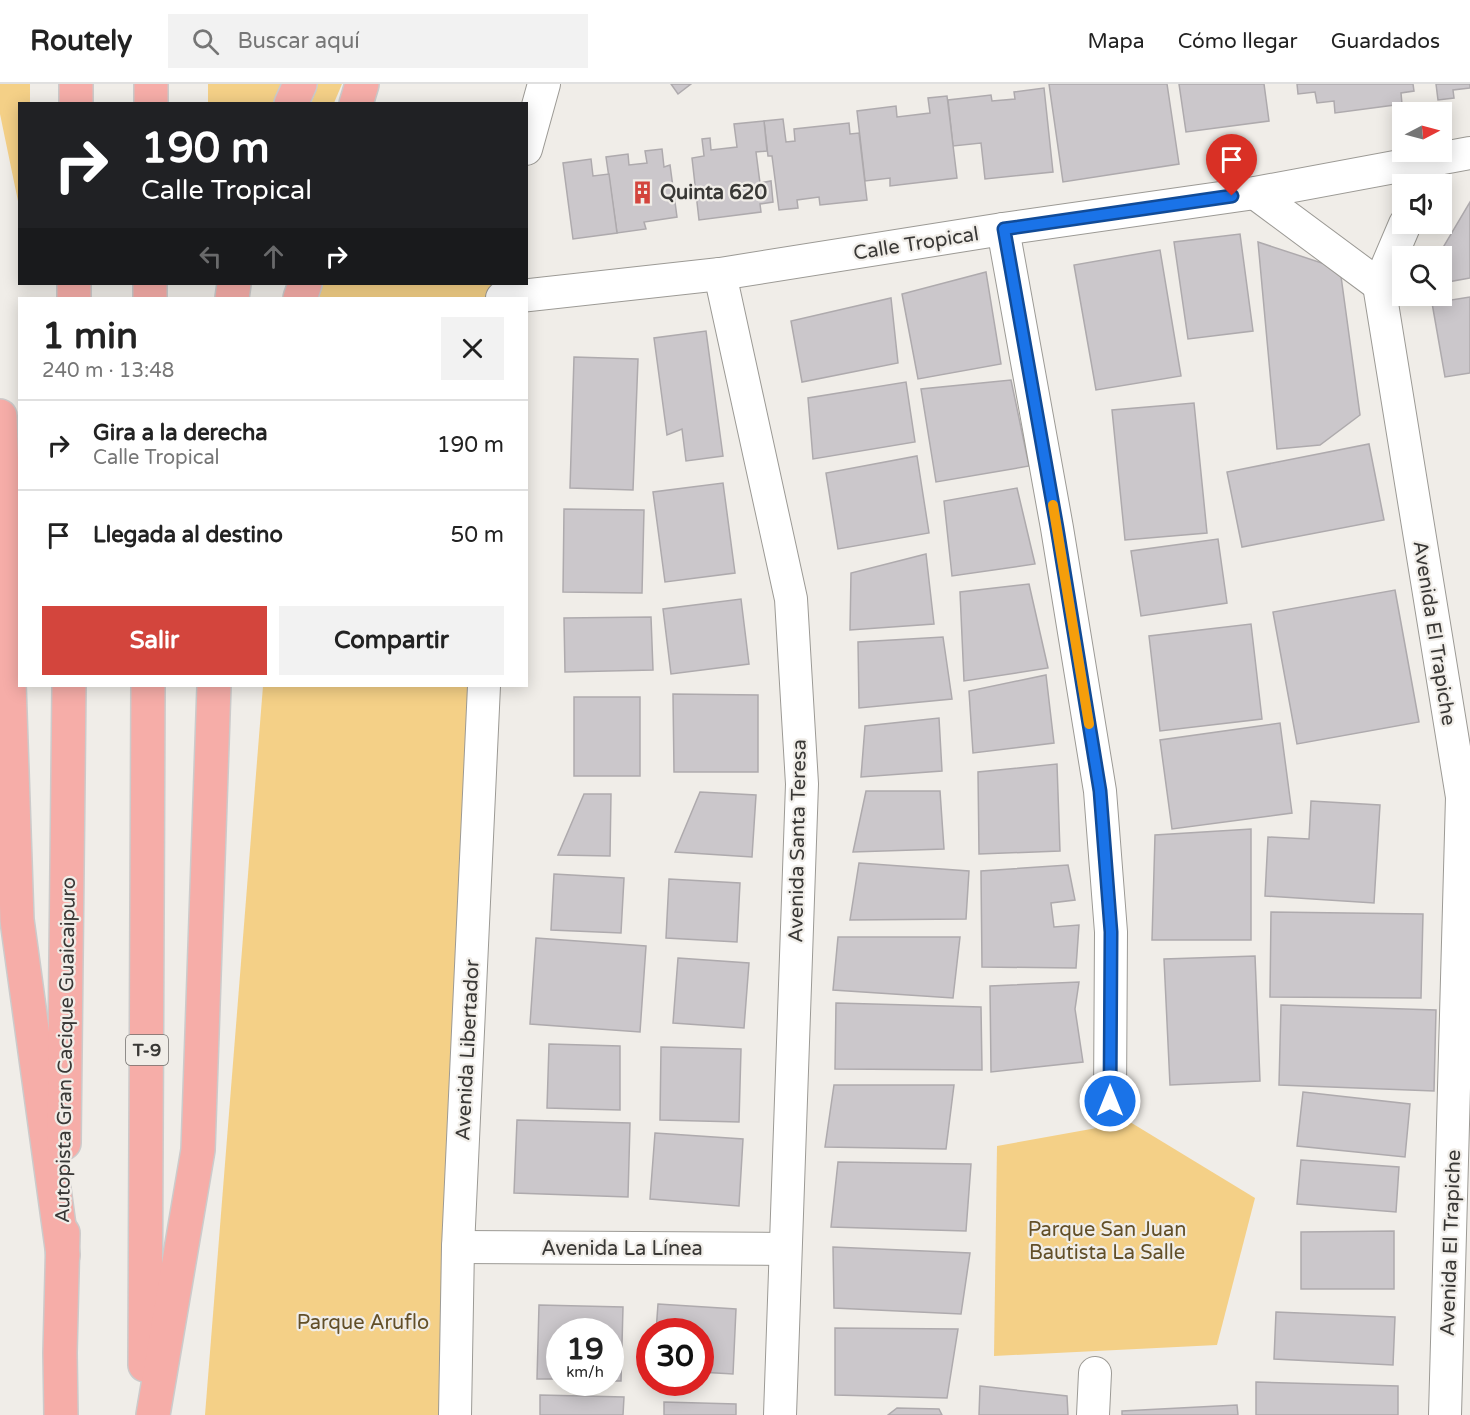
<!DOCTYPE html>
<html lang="es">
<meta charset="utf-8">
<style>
:root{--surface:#fff;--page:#f2f2f2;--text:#222;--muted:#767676;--line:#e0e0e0;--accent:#d3453d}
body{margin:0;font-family:"Varela Round",sans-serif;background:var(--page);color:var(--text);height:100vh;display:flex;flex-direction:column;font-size:22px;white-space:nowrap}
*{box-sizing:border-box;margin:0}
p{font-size:20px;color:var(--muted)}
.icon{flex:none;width:33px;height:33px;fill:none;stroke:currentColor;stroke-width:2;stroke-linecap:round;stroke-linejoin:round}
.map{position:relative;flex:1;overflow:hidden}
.side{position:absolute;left:18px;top:213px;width:510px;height:390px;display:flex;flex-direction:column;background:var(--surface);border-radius:0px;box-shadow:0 3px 15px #0003}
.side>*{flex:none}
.banner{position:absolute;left:18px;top:18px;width:510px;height:183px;border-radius:0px;box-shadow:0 3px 15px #0003;background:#202124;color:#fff;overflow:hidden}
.needle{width:39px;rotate:84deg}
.buttons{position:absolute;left:1392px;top:18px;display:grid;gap:12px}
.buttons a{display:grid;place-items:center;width:60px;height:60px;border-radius:0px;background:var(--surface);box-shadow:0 3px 15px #0003;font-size:30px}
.speed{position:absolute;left:546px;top:1234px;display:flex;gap:12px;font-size:30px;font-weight:700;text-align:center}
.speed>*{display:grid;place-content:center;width:78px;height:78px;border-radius:50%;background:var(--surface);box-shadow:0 3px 15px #0003;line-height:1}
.speed small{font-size:15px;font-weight:400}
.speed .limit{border:9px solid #d22;background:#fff;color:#111}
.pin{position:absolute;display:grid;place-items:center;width:51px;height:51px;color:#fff;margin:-62px -26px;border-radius:50% 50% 50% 0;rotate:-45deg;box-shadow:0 0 6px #0007}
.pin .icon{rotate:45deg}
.me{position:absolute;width:66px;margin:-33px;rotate:0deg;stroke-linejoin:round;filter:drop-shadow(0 0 4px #0008)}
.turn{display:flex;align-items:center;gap:21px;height:126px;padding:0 24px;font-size:27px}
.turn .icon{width:78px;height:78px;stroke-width:2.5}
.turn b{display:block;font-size:42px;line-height:51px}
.lanes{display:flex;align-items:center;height:57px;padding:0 24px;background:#0003;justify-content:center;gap:30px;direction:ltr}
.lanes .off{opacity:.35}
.round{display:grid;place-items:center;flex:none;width:63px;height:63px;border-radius:0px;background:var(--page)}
.summary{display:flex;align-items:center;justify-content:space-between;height:102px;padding:0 24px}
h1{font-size:36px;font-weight:800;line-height:45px}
.button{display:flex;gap:12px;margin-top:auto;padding:12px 24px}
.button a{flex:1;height:69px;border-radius:0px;background:var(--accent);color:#fff;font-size:24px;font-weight:800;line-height:69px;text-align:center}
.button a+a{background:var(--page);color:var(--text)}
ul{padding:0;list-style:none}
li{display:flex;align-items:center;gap:18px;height:90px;padding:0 24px;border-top:2px solid var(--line)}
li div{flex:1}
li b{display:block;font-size:22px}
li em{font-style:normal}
header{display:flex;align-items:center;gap:36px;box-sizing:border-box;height:84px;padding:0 30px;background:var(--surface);border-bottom:2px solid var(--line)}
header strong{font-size:28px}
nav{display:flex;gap:33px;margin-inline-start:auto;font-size:21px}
.search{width:420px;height:54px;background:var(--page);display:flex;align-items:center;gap:15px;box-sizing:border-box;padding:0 21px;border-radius:0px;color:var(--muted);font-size:22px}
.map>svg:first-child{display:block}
</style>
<header>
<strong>Routely</strong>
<div class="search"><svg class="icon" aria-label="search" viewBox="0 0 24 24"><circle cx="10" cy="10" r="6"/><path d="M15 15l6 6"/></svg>Buscar aquí</div>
<nav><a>Mapa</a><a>Cómo llegar</a><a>Guardados</a></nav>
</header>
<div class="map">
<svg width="1470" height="1331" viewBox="0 0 1470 1331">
<rect width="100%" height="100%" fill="#f0ede8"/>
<!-- green -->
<g fill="#f4d087">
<path d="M 0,0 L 30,0 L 30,19 L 20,20 L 19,122 L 0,30 Z"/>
<path d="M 208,0 L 282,0 L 273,19 L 208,20 Z"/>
<path d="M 318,0 L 342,0 L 334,19 L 311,20 Z"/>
<path d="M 323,200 L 501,200 L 501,214 L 319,214 Z"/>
<path d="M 263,602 L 483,602 L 449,1331 L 205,1331 Z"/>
<path d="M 1130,1038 L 1255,1114 L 1217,1261 L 994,1272 L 997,1062 Z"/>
</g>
<!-- building -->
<g fill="#cbc7cb" stroke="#aeaaad" stroke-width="1.5">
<path d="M 671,0 L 691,0 L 678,10 Z"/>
<path d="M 1049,0 L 1167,0 L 1179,80 L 1063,98 Z"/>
<path d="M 1179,0 L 1264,0 L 1269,37 L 1186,48 Z"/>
<path d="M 1297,0 L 1413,0 L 1414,7 L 1401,9 L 1402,20 L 1335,29 L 1334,17 L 1317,19 L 1315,8 L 1298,10 Z"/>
<path d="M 1436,0 L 1470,0 L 1470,4 L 1453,6 L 1454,14 L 1438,16 Z"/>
<path d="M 1044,4 L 1053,88 L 985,95 L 981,59 L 953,62 L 948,16 L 991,11 L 992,17 L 1015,15 L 1014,8 Z"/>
<path d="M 947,12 L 957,94 L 890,102 L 890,94 L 865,97 L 857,27 L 896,22 L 897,33 L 930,29 L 928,14 Z"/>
<path d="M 783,35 L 786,58 L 795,57 L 794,45 L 849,39 L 850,50 L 859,49 L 867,116 L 820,121 L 819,113 L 797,116 L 798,124 L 779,126 L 772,72 L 768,72 L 764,37 Z"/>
<path d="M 764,37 L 767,67 L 756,68 L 760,99 L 771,97 L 773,118 L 760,120 L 761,128 L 699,136 L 692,74 L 704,72 L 702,55 L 710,54 L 711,66 L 737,63 L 734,40 Z"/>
<path d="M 662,65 L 664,83 L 670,81 L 677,133 L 644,138 L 646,145 L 617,149 L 606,73 L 628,70 L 629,81 L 647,79 L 645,67 Z"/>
<path d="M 591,75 L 593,92 L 609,90 L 617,149 L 573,155 L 563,79 Z"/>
<path d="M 1470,118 L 1470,194 L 1442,199 L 1442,172 L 1438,172 Z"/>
<path d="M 1240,150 L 1253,247 L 1188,255 L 1174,158 Z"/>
<path d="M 1258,158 L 1340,185 L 1360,331 L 1320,361 L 1277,365 Z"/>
<path d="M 1160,166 L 1181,292 L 1096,306 L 1074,181 Z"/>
<path d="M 986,188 L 1001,280 L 918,295 L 902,210 Z"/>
<path d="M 1470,213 L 1470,289 L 1445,293 L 1432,219 Z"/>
<path d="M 891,214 L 898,279 L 802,298 L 791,237 Z"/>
<path d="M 706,247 L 723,372 L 686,377 L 682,345 L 667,351 L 654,254 Z"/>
<path d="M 574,273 L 638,275 L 633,406 L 570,404 Z"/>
<path d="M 1011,296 L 1029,382 L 936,398 L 921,305 Z"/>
<path d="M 906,298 L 915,358 L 813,375 L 808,314 Z"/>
<path d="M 1194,319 L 1207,449 L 1125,456 L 1112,326 Z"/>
<path d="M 1369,360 L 1384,436 L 1242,463 L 1227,388 Z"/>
<path d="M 917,372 L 929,449 L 838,465 L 826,389 Z"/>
<path d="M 723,399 L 735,489 L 665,498 L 653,408 Z"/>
<path d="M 1017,404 L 1035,480 L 952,492 L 944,417 Z"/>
<path d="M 564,425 L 644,426 L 642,509 L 563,508 Z"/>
<path d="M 1218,455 L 1227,519 L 1141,532 L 1131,467 Z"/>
<path d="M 926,470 L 934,540 L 850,546 L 851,489 Z"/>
<path d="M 1029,500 L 1048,584 L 964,597 L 960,508 Z"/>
<path d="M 1395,506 L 1419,638 L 1297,660 L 1273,528 Z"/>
<path d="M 741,515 L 749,580 L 671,590 L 663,525 Z"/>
<path d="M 651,533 L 653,586 L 565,588 L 564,534 Z"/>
<path d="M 1251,540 L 1262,635 L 1160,647 L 1149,552 Z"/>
<path d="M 943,553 L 952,615 L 859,624 L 858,558 Z"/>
<path d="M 1046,591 L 1054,659 L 973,669 L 969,607 Z"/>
<path d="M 673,610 L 758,611 L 758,688 L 674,688 Z"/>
<rect x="574" y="613" width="66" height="79"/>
<path d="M 939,634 L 942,687 L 861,693 L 865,642 Z"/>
<path d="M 1280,639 L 1292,729 L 1172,745 L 1160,656 Z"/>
<path d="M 1057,680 L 1060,767 L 979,770 L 978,688 Z"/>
<path d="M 866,707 L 940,707 L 944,765 L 853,768 Z"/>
<path d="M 700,708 L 756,711 L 752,773 L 675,768 Z"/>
<path d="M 584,710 L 611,710 L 610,772 L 558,771 Z"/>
<path d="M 1311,717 L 1380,721 L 1374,819 L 1265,812 L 1268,753 L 1309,755 Z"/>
<path d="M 1251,745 L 1251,856 L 1152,856 L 1155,751 Z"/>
<path d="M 859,779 L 969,787 L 966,835 L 850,836 Z"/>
<path d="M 1068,781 L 1075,816 L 1051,819 L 1054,843 L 1079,841 L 1076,884 L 982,883 L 981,787 Z"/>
<path d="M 554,790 L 624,794 L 621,849 L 551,846 Z"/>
<path d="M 669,795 L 740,799 L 737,858 L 666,854 Z"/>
<path d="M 1271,828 L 1423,830 L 1421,914 L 1270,913 Z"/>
<path d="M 838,853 L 960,853 L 953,914 L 833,906 Z"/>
<path d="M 536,854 L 646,862 L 640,948 L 530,940 Z"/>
<path d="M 1255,872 L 1260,997 L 1170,1001 L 1164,875 Z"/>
<path d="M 678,874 L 749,879 L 744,944 L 673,939 Z"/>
<path d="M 1079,898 L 1075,925 L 1083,978 L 991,988 L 990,902 Z"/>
<path d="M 836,919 L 981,923 L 982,986 L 835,985 Z"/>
<path d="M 1281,921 L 1436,926 L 1434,1007 L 1279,1001 Z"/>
<path d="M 549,960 L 620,962 L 620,1026 L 547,1024 Z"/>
<path d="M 661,963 L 741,965 L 739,1038 L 660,1036 Z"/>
<path d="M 834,1001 L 954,1001 L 946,1065 L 825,1063 Z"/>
<path d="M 1303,1008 L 1410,1020 L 1405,1073 L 1297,1062 Z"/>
<path d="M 517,1036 L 630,1039 L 628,1113 L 514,1109 Z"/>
<path d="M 655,1049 L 743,1055 L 739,1122 L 650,1115 Z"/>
<path d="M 1301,1076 L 1399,1083 L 1396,1128 L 1297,1120 Z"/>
<path d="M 838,1078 L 971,1080 L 966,1147 L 831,1143 Z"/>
<path d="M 1394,1147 L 1394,1205 L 1301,1205 L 1301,1148 Z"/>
<path d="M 833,1163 L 970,1169 L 961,1230 L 834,1224 Z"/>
<path d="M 658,1220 L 736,1225 L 733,1290 L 700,1288 L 700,1248 L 656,1248 Z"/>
<path d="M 539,1221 L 623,1223 L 621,1297 L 610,1297 L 610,1248 L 560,1248 L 560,1295 L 537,1295 Z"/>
<path d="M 1276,1228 L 1395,1233 L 1393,1281 L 1274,1275 Z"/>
<path d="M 835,1244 L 958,1245 L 947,1314 L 835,1311 Z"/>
<path d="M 1256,1298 L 1398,1302 L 1398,1331 L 1256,1331 Z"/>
<path d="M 980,1302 L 1067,1312 L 1068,1331 L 979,1331 Z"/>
<path d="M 540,1311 L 624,1313 L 623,1331 L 540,1331 Z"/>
<path d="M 664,1318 L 736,1320 L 736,1331 L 664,1331 Z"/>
<path d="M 1237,1321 L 1238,1331 L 1122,1331 L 1122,1327 Z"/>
<path d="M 897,1324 L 939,1325 L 942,1331 L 888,1331 Z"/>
</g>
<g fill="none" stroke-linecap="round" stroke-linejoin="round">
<defs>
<g id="street">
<path d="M 526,65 L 544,0"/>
<path d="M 1255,109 L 1379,201"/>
<path d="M 1405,140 L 1379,201 L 1462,713 L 1445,1331"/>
<path d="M 1003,145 L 1057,444 L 1100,707 L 1111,848 L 1110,1016"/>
<path d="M 720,190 L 791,515 L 802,700 L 780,1331"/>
<path d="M 502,214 L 720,190 L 1003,145 L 1255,109 L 1470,69"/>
<path d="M 458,1163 L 785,1165"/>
<path d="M 455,1331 L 458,1163 L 484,602"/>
<path d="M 1093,1331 L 1095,1289"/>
</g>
<g id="highway">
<path d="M 76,20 L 76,0"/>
<path d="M 151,20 L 151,0"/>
<path d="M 291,20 L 300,0"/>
<path d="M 356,20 L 362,0"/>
<path d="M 74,214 L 74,200"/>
<path d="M 150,214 L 150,200"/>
<path d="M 232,214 L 234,200"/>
<path d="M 300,214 L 305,200"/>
<path d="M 0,332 L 17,836 L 63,1171"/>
<path d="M 64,1059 L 69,602"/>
<path d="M 145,1281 L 148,602"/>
<path d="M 61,1331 L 60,1269 L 63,1149"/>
<path d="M 153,1331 L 198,1066 L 214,602"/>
</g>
</defs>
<!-- street casing -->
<use href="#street" stroke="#9c9a95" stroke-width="34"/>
<!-- highway casing -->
<use href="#highway" stroke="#cccbcb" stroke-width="36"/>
<!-- street -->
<use href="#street" stroke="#fff" stroke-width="32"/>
<!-- highway -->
<use href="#highway" stroke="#f6ada8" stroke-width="33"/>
</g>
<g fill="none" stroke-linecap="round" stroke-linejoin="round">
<defs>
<path id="route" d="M 1110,1017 L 1111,848 L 1100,707 L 1057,444 L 1004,145 L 1232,112"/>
</defs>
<!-- route casing -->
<use href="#route" stroke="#114b97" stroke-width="15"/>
<!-- route -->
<use href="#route" stroke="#1a73e8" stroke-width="10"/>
<!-- slow -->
<path stroke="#f59e0b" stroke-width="10" d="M 1053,421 L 1089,640"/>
</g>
<!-- icons -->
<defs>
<symbol id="building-bare" viewBox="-9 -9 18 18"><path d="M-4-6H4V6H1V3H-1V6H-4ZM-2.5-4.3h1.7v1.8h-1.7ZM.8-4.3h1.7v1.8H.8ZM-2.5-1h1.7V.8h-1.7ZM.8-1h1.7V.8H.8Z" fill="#d3453d" stroke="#f0ede8" stroke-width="2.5" paint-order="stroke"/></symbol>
</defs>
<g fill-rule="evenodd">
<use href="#building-bare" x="626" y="92" width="33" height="33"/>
</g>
<g text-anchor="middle" stroke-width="4.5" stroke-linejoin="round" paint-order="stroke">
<!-- shield labels -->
<rect fill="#f0ede8" stroke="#706e6b" stroke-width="1.5" x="126" y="951" width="42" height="30" rx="4.5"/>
<g font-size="18" font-weight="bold" fill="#393836">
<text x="147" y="972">T-9</text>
</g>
<!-- poi labels -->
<g font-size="20" font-weight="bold" fill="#393836" stroke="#f0ede8" text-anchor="start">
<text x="660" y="115">Quinta 620</text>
</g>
<!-- street labels -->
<g font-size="20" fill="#393836" stroke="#f0ede8">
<text transform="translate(916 159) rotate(-9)" y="7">Calle Tropical</text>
<text transform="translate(1435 549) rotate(81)" y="7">Avenida El Trapiche</text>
<text transform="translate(797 757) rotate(-89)" y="7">Avenida Santa Teresa</text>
<text transform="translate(65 966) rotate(-89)" y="7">Autopista Gran Cacique Guaicaipuro</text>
<text transform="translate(467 966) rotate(-87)" y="7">Avenida Libertador</text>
<text transform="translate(1450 1159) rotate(-88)" y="7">Avenida El Trapiche</text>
<text x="622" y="1171">Avenida La Línea</text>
</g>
<!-- park labels -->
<g font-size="20" fill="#624f28" stroke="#f0ede8">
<text x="1107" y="1152">Parque San Juan<tspan x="1107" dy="23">Bautista La Salle</tspan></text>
<text x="363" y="1245">Parque Aruflo</text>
</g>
</g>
</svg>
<div class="buttons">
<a><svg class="needle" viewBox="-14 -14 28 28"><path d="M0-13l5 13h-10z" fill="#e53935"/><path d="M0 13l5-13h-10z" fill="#767676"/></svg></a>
<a><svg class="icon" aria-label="sound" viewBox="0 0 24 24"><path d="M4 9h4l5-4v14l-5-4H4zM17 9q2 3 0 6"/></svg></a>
<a><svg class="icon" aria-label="search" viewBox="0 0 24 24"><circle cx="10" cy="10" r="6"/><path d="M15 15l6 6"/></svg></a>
</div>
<div class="speed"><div>19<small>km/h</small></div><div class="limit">30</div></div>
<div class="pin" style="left:1232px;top:112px;background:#d93025"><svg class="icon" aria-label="arrive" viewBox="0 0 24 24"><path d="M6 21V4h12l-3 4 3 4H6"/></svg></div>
<svg class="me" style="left:1110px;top:1017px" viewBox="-20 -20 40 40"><circle r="17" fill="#1a73e8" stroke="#fff" stroke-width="3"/><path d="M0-11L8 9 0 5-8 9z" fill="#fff"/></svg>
<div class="banner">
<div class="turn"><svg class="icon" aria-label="right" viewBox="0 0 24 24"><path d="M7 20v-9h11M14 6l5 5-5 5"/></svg><div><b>190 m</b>Calle Tropical</div></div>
<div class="lanes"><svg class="icon off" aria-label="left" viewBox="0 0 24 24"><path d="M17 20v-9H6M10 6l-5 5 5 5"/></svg><svg class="icon off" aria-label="ahead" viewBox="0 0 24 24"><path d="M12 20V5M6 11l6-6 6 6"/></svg><svg class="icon" aria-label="right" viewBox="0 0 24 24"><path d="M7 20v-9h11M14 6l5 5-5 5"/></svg></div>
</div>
<section class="side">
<div class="summary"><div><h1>1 min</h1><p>240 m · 13:48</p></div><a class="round"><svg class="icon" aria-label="close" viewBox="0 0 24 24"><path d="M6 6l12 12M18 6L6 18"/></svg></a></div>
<ul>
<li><svg class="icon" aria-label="right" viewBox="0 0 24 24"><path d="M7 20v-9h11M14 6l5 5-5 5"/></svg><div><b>Gira a la derecha</b><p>Calle Tropical</p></div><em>190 m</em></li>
<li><svg class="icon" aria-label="arrive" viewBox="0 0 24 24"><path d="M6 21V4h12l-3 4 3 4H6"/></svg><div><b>Llegada al destino</b></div><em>50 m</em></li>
</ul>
<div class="button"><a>Salir</a><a>Compartir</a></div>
</section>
</div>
